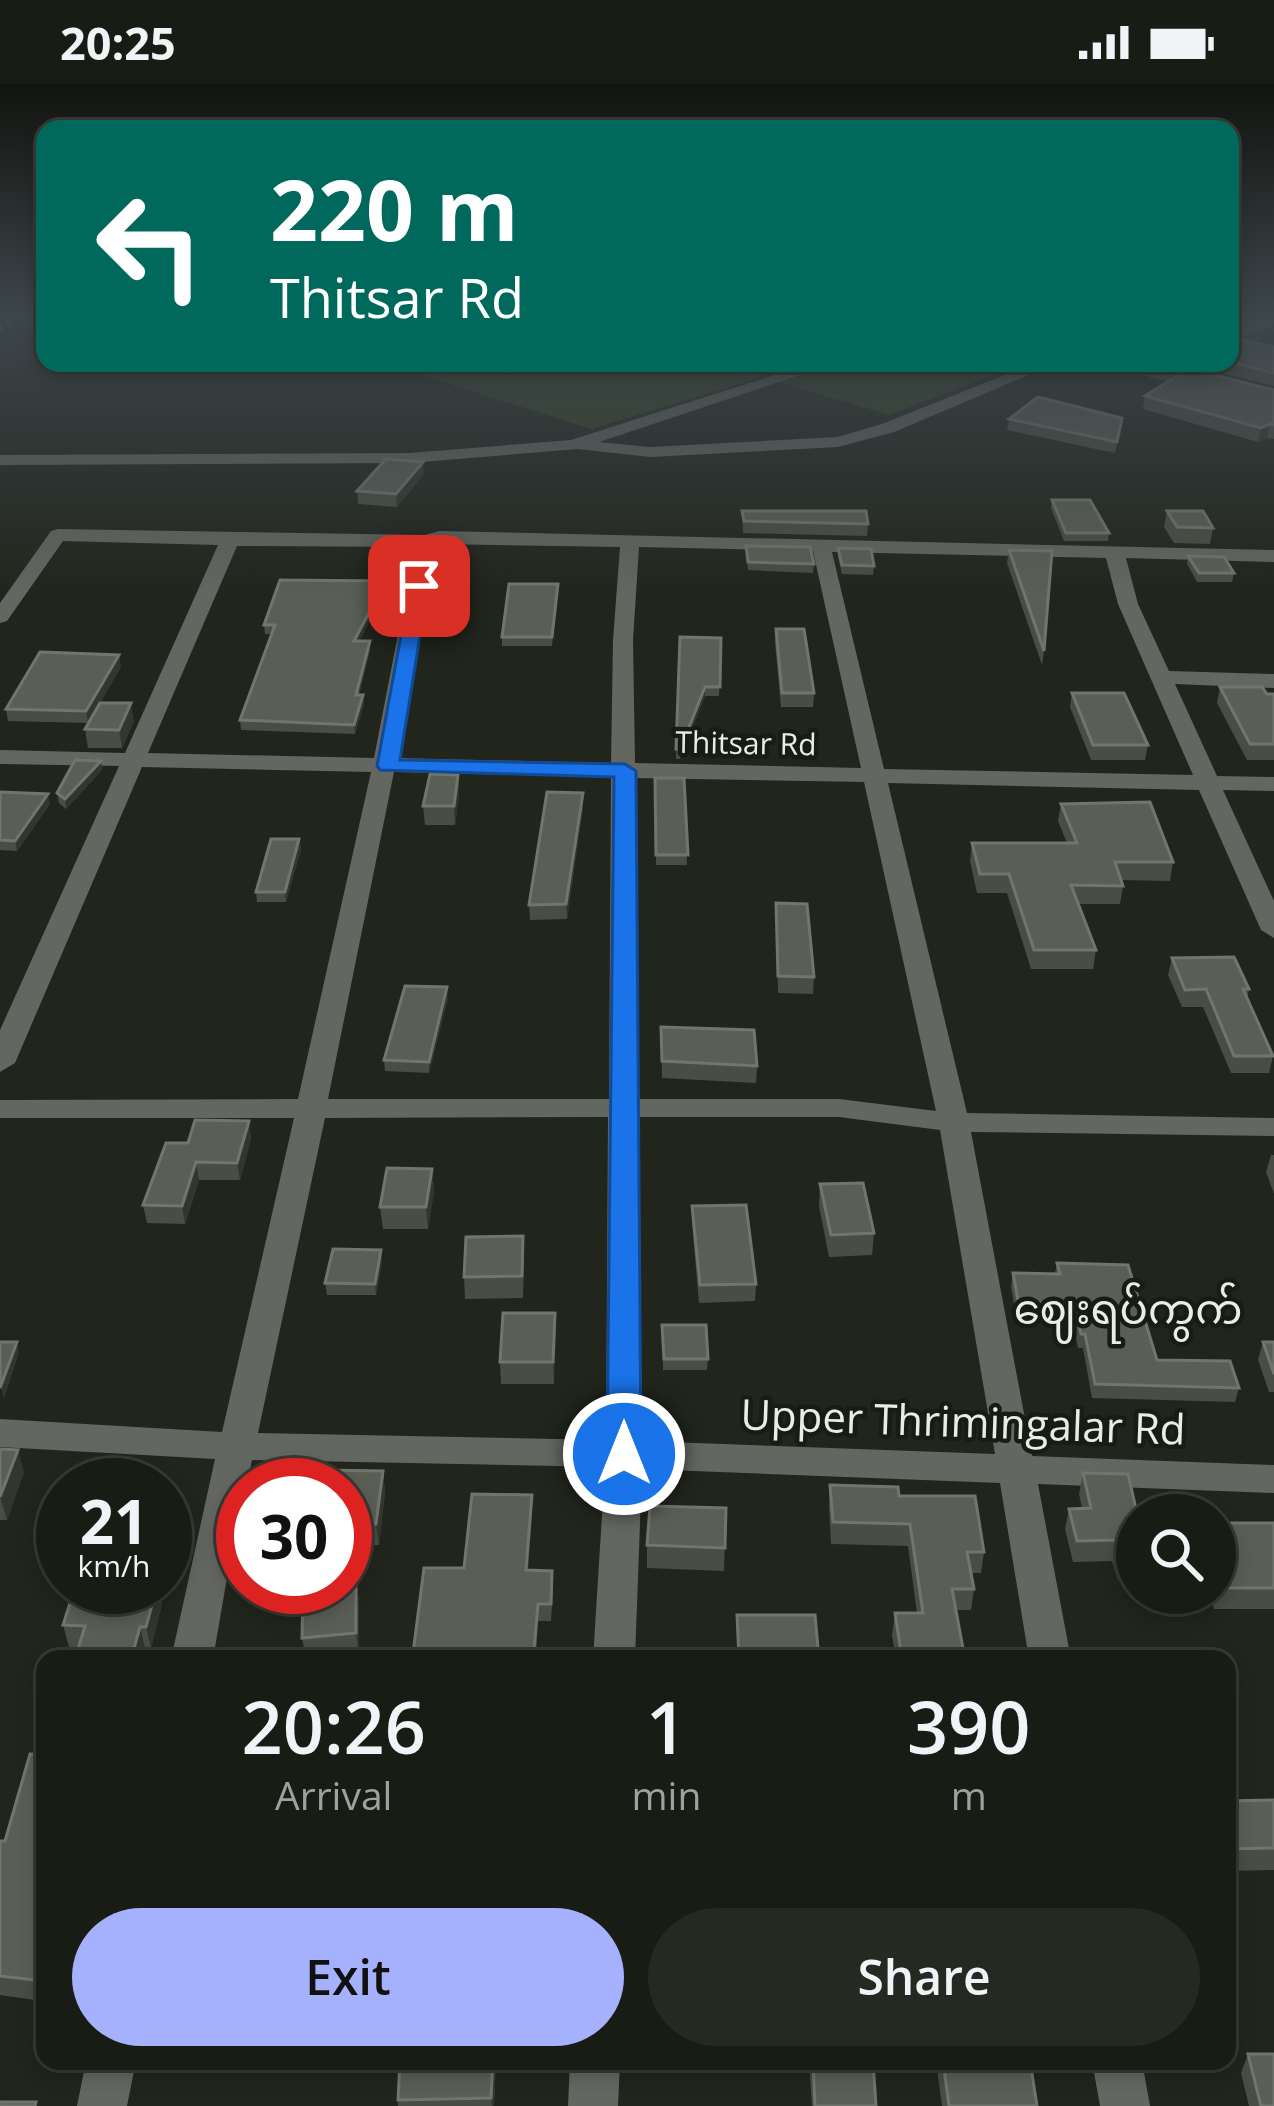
<!DOCTYPE html>
<meta charset="utf-8">
<style>
:root{--surface:#191c15;--page:#262922;--text:#f1f3f6;--muted:#9fa1a0;--line:#373a34;--accent:#a5b1fc}
body{margin:0;font-family:"Open Sans","Noto Sans Myanmar",sans-serif;background:var(--page);color:var(--text);height:100vh;display:flex;flex-direction:column;font-size:45px;white-space:nowrap}
*{box-sizing:border-box;margin:0}
p{font-size:39px;color:var(--muted)}
.icon{flex:none;width:66px;height:66px;fill:none;stroke:currentColor;stroke-width:2;stroke-linecap:round;stroke-linejoin:round}
.map{position:relative;flex:1;overflow:hidden}
.side{position:absolute;left:36px;top:1566px;width:1200px;height:420px;display:flex;flex-direction:column;background:var(--surface);border-radius:24px;box-shadow:0 6px 18px #0003,0 0 0 3px var(--line)}
.side>*{flex:none}
.banner{position:absolute;left:36px;top:36px;width:1203px;height:252px;border-radius:24px;box-shadow:0 6px 18px #0003,0 0 0 3px var(--line);background:#00695c;color:#fff;overflow:hidden}
.controls{position:absolute;left:1116px;top:1410px;display:grid;gap:24px}
.controls a{display:grid;place-items:center;width:120px;height:120px;border-radius:50%;background:var(--surface);box-shadow:0 6px 18px #0003,0 0 0 3px var(--line);font-size:60px}
.speed{position:absolute;left:36px;top:1374px;display:flex;gap:24px;font-size:60px;font-weight:700;text-align:center}
.speed>*{display:grid;place-content:center;width:156px;height:156px;border-radius:50%;background:var(--surface);box-shadow:0 6px 18px #0003,0 0 0 3px var(--line);line-height:1}
.speed small{font-size:30px;font-weight:400}
.speed .limit{border:18px solid #d22;background:#fff;color:#111}
.pin{position:absolute;display:grid;place-items:center;width:102px;height:102px;color:#fff;margin:-51px;border-radius:24px;box-shadow:0 6px 18px #0006}
.me{position:absolute;width:132px;margin:-66px;rotate:0deg;stroke-linejoin:round;filter:drop-shadow(0 0 9px #0008)}
.turn{display:flex;align-items:center;gap:42px;height:252px;padding:0 36px;font-size:54px}
.turn .icon{width:156px;height:156px;stroke-width:2.5}
.turn b{display:block;font-size:84px;line-height:102px}
.eta{display:flex;justify-content:space-evenly;align-items:center;height:204px;text-align:center}
.eta b{font-size:72px;font-weight:600;line-height:84px}
.action{display:flex;gap:24px;margin-top:auto;padding:24px 36px}
.action a{flex:1;height:138px;border-radius:72px;background:var(--accent);color:#111;font-size:48px;font-weight:600;line-height:138px;text-align:center}
.action a+a{background:var(--page);color:var(--text)}
.status{display:flex;justify-content:space-between;align-items:center;height:84px;padding:0 60px;background:var(--surface);direction:ltr}
.status svg{height:33px;fill:currentColor}
.map>svg:first-child{display:block}
</style>
<div class="status"><b>20:25</b><svg viewBox="0 0 49 12"><path d="M0 12V9h3v3zM5 12V6h3v6zM10 12V3h3v9zM15 12V0h3v12zM26 1h20v11H26zM47 4h2v5h-2z"/></svg></div>
<div class="map">
<svg width="1274" height="2022" viewBox="0 0 1274 2022">
<rect width="100%" height="100%" fill="#21251c"/>
<!-- green -->
<g fill="#333f21">
<path d="M 384,279 L 807,279 L 591,345 Z"/>
<path d="M 840,279 L 1023,279 L 889,331 L 778,298 Z"/>
</g>
<g fill="none" stroke-linecap="round" stroke-linejoin="round">
<!-- minor -->
<g fill="#636661" fill-rule="evenodd">
<path d="M 812,279 L 836,279 L 599,358 L 650,363 L 837,353 L 882,340 L 1035,279 L 1057,279 L 894,348 L 838,363 L 650,373 L 578,365 L 409,379 L 0,381 L 0,371 L 409,369 L 571,356 Z"/>
<path d="M 58,445 L 425,451 L 439,447 L 1274,466 L 1274,478 L 1126,474 L 1138,520 L 1169,587 L 1274,590 L 1274,604 L 1175,600 L 1217,692 L 1274,693 L 1274,707 L 1223,706 L 1274,817 L 1274,854 L 1261,846 L 1199,706 L 888,699 L 967,1029 L 1274,1034 L 1274,1052 L 971,1048 L 1032,1372 L 1274,1381 L 1274,1409 L 1038,1400 L 1071,1575 L 1029,1575 L 1000,1399 L 642,1385 L 635,1575 L 593,1575 L 605,1383 L 252,1376 L 247,1401 L 243,1401 L 213,1575 L 171,1575 L 215,1375 L 0,1363 L 0,1335 L 222,1348 L 294,1034 L 0,1034 L 0,1016 L 298,1015 L 371,688 L 142,683 L 15,979 L 0,988 L 0,946 L 119,682 L 0,680 L 0,666 L 125,669 L 218,461 L 63,457 L 7,537 L 0,539 L 0,519 L 51,447 ZM 435,460 L 620,463 L 613,556 L 611,679 L 397,674 ZM 237,462 L 415,463 L 374,674 L 148,669 ZM 639,463 L 813,467 L 861,684 L 635,679 L 633,556 ZM 832,468 L 1106,474 L 1118,520 L 1193,691 L 884,685 ZM 394,688 L 611,693 L 609,1015 L 328,1015 ZM 635,694 L 864,698 L 936,1027 L 839,1015 L 639,1015 ZM 608,1033 L 606,1356 L 258,1349 L 325,1034 ZM 639,1033 L 839,1033 L 940,1046 L 995,1370 L 642,1357 Z"/>
<path d="M 86,1977 L 136,1977 L 127,2022 L 77,2022 Z"/>
<path d="M 570,1977 L 620,1977 L 618,2022 L 568,2022 Z"/>
<path d="M 1092,1977 L 1142,1977 L 1150,2022 L 1100,2022 Z"/>
</g>
<!-- trunk -->
<path fill="#b0b6aa" fill-rule="evenodd" d="M 1135,279 L 1163,279 L 1274,307 L 1274,317 Z"/>
<!-- rail -->
<path stroke="#bfc3bb" stroke-width="4.5" stroke-dasharray="3 6" stroke-linecap="butt" d="M 0,245 L 21,228"/>
</g>
<!-- wall -->
<g fill="#494d43">
<path d="M 1230,228 L 1274,228 L 1274,249 L 1253,258 L 1274,263 L 1274,302 L 1182,279 L 1230,279 Z"/>
<path d="M 1148,280 L 1274,306 L 1274,355 L 1267,354 L 1258,358 L 1143,325 L 1145,312 L 1167,298 L 1146,292 Z"/>
<path d="M 1122,334 L 1115,369 L 1007,346 L 1009,335 Z"/>
<path d="M 424,390 L 397,423 L 358,420 L 357,407 Z"/>
<path d="M 1052,416 L 1109,449 L 1108,457 L 1064,457 L 1051,424 Z"/>
<path d="M 742,427 L 868,440 L 867,452 L 743,449 Z"/>
<path d="M 1167,427 L 1213,444 L 1210,460 L 1174,459 L 1164,443 Z"/>
<path d="M 746,462 L 814,480 L 813,489 L 748,486 Z"/>
<path d="M 838,464 L 874,482 L 873,491 L 842,490 L 838,473 Z"/>
<path d="M 1009,466 L 1044,567 L 1042,581 L 1007,479 Z"/>
<path d="M 1188,472 L 1234,489 L 1232,498 L 1197,498 L 1187,480 Z"/>
<path d="M 558,500 L 552,562 L 502,562 L 502,553 Z"/>
<path d="M 386,505 L 359,557 L 370,557 L 370,566 L 359,611 L 363,611 L 364,620 L 355,650 L 241,646 L 240,636 L 271,550 L 265,550 L 264,541 Z"/>
<path d="M 776,545 L 814,609 L 813,623 L 781,623 L 775,559 Z"/>
<path d="M 680,553 L 721,554 L 719,612 L 705,612 L 680,675 L 676,675 Z"/>
<path d="M 121,583 L 100,619 L 134,637 L 122,664 L 88,664 L 85,645 L 88,639 L 8,637 L 6,625 Z"/>
<path d="M 1220,603 L 1274,610 L 1274,676 L 1247,676 L 1217,619 Z"/>
<path d="M 1072,609 L 1148,661 L 1145,676 L 1091,676 L 1070,623 Z"/>
<path d="M 101,677 L 102,686 L 66,725 L 59,719 L 57,709 Z"/>
<path d="M 458,691 L 459,709 L 455,741 L 425,741 L 423,722 Z"/>
<path d="M 655,694 L 684,694 L 687,781 L 656,781 Z"/>
<path d="M 0,708 L 50,720 L 17,767 L 0,766 Z"/>
<path d="M 583,709 L 583,723 L 567,835 L 530,836 L 529,821 Z"/>
<path d="M 1061,720 L 1173,778 L 1170,797 L 1121,796 L 1123,802 L 1120,820 L 1079,820 L 1096,866 L 1093,885 L 1031,885 L 1007,809 L 977,809 L 970,777 L 972,759 L 1067,759 L 1058,737 Z"/>
<path d="M 299,755 L 301,765 L 286,818 L 257,818 L 256,808 Z"/>
<path d="M 776,819 L 814,893 L 813,910 L 778,909 Z"/>
<path d="M 1172,874 L 1249,905 L 1247,914 L 1273,972 L 1269,989 L 1231,989 L 1203,923 L 1182,923 L 1168,891 Z"/>
<path d="M 448,914 L 429,989 L 385,987 L 384,976 Z"/>
<path d="M 661,943 L 757,982 L 756,999 L 662,994 Z"/>
<path d="M 249,1037 L 251,1055 L 240,1096 L 199,1096 L 185,1140 L 147,1139 L 143,1121 L 188,1059 Z"/>
<path d="M 1271,1071 L 1274,1071 L 1274,1110 L 1266,1088 Z"/>
<path d="M 432,1085 L 434,1107 L 428,1145 L 383,1145 L 380,1123 Z"/>
<path d="M 820,1100 L 874,1149 L 872,1171 L 829,1173 L 819,1122 Z"/>
<path d="M 692,1122 L 756,1200 L 755,1217 L 699,1219 L 692,1139 Z"/>
<path d="M 524,1174 L 523,1214 L 465,1215 L 464,1193 Z"/>
<path d="M 382,1177 L 376,1211 L 327,1211 L 325,1199 Z"/>
<path d="M 1057,1179 L 1157,1276 L 1239,1304 L 1235,1318 L 1092,1314 L 1083,1264 L 1078,1264 L 1072,1235 L 1016,1231 L 1011,1203 L 1013,1189 L 1055,1189 Z"/>
<path d="M 555,1229 L 554,1300 L 501,1300 L 500,1278 Z"/>
<path d="M 662,1241 L 708,1275 L 707,1286 L 663,1286 Z"/>
<path d="M 1263,1258 L 1274,1258 L 1274,1308 L 1269,1308 L 1258,1276 Z"/>
<path d="M 0,1365 L 24,1388 L 7,1436 L 0,1436 Z"/>
<path d="M 383,1387 L 385,1408 L 379,1461 L 348,1461 L 345,1480 L 345,1401 Z"/>
<path d="M 1083,1389 L 1137,1431 L 1137,1496 L 1118,1496 L 1112,1477 L 1073,1478 L 1065,1445 L 1069,1425 L 1082,1424 L 1079,1410 Z"/>
<path d="M 830,1401 L 899,1412 L 984,1468 L 981,1489 L 971,1489 L 974,1505 L 971,1526 L 956,1526 L 965,1575 L 896,1575 L 892,1551 L 895,1529 L 917,1529 L 908,1462 L 831,1460 L 829,1422 Z"/>
<path d="M 532,1411 L 532,1428 L 528,1486 L 553,1504 L 551,1537 L 538,1537 L 536,1575 L 394,1575 L 413,1569 L 464,1484 Z"/>
<path d="M 726,1424 L 724,1487 L 647,1484 L 647,1461 Z"/>
<path d="M 1215,1439 L 1274,1439 L 1274,1525 L 1214,1525 L 1209,1509 L 1215,1509 Z"/>
<path d="M 356,1496 L 359,1518 L 359,1571 L 306,1575 L 302,1554 Z"/>
<path d="M 75,1503 L 159,1503 L 162,1520 L 151,1564 L 145,1564 L 142,1575 L 75,1575 L 78,1563 L 69,1563 L 63,1541 Z"/>
<path d="M 1274,1716 L 1274,1786 L 1227,1787 L 1227,1717 Z"/>
<path d="M 0,1757 L 5,1757 L 42,1917 L 0,1911 Z"/>
<path d="M 1248,1970 L 1274,2022 L 1249,2022 L 1241,1989 Z"/>
<path d="M 496,1977 L 494,2022 L 398,2022 L 398,2016 Z"/>
<path d="M 809,1977 L 873,1977 L 876,2022 L 812,2022 Z"/>
<path d="M 936,1977 L 1030,1977 L 1037,2022 L 942,2022 Z"/>
</g>
<!-- shaded-wall -->
<g fill="#32362c">
<path d="M 1274,238 L 1274,249 L 1233,266 L 1235,254 Z"/>
<path d="M 1270,340 L 1267,354 L 1258,358 L 1261,344 Z"/>
<path d="M 423,378 L 424,390 L 397,423 L 396,410 Z"/>
<path d="M 386,497 L 386,505 L 355,566 L 354,557 Z"/>
<path d="M 370,557 L 370,566 L 356,620 L 356,611 Z"/>
<path d="M 119,571 L 121,583 L 88,639 L 86,627 Z"/>
<path d="M 705,603 L 705,612 L 680,675 L 680,666 Z"/>
<path d="M 363,611 L 364,620 L 355,650 L 354,641 Z"/>
<path d="M 131,619 L 134,637 L 122,664 L 119,646 Z"/>
<path d="M 101,677 L 102,686 L 66,725 L 65,715 Z"/>
<path d="M 458,691 L 459,709 L 455,741 L 454,722 Z"/>
<path d="M 583,709 L 583,723 L 567,835 L 566,820 Z"/>
<path d="M 48,710 L 50,720 L 17,767 L 15,757 Z"/>
<path d="M 299,755 L 301,765 L 286,818 L 285,808 Z"/>
<path d="M 447,903 L 448,914 L 429,989 L 429,978 Z"/>
<path d="M 249,1037 L 251,1055 L 240,1096 L 237,1079 Z"/>
<path d="M 196,1078 L 199,1096 L 185,1140 L 182,1122 Z"/>
<path d="M 432,1085 L 434,1107 L 428,1145 L 426,1123 Z"/>
<path d="M 381,1166 L 382,1177 L 376,1211 L 375,1200 Z"/>
<path d="M 555,1229 L 556,1251 L 554,1300 L 553,1278 Z"/>
<path d="M 17,1258 L 19,1269 L 4,1315 L 1,1304 Z"/>
<path d="M 18,1366 L 24,1388 L 7,1436 L 0,1413 Z"/>
<path d="M 383,1387 L 385,1408 L 379,1461 L 376,1440 Z"/>
<path d="M 166,1409 L 170,1430 L 165,1452 L 165,1413 Z"/>
<path d="M 532,1411 L 532,1428 L 527,1503 L 526,1486 Z"/>
<path d="M 345,1440 L 348,1461 L 345,1480 Z"/>
<path d="M 356,1496 L 359,1518 L 359,1571 L 356,1549 Z"/>
<path d="M 157,1503 L 159,1503 L 162,1520 L 151,1564 L 146,1543 Z"/>
<path d="M 538,1520 L 538,1537 L 535,1575 L 534,1566 Z"/>
<path d="M 140,1543 L 145,1564 L 142,1575 L 131,1575 Z"/>
<path d="M 45,1868 L 45,1908 L 42,1917 L 35,1896 Z"/>
<path d="M 493,1977 L 496,1977 L 494,2022 L 492,2022 L 491,2014 Z"/>
</g>
<!-- building -->
<g fill="#5a5e55" stroke="#71756c" stroke-width="3">
<path d="M 1230,228 L 1274,228 L 1274,238 L 1235,254 L 1274,263 L 1274,289 L 1230,278 Z"/>
<path d="M 1167,279 L 1274,306 L 1274,341 L 1270,340 L 1261,344 L 1145,312 L 1182,289 L 1148,280 Z"/>
<path d="M 1038,313 L 1122,334 L 1117,358 L 1009,335 Z"/>
<path d="M 386,375 L 423,378 L 396,410 L 357,407 Z"/>
<path d="M 1052,416 L 1090,416 L 1109,449 L 1066,449 Z"/>
<path d="M 742,427 L 866,427 L 868,440 L 744,437 Z"/>
<path d="M 1167,427 L 1203,427 L 1213,444 L 1177,443 Z"/>
<path d="M 746,462 L 810,463 L 814,480 L 748,478 Z"/>
<path d="M 838,464 L 871,465 L 874,482 L 842,481 Z"/>
<path d="M 1009,466 L 1052,467 L 1044,567 Z"/>
<path d="M 1188,472 L 1224,473 L 1234,489 L 1199,489 Z"/>
<path d="M 280,496 L 386,497 L 354,557 L 370,557 L 356,611 L 363,611 L 354,641 L 240,636 L 275,541 L 264,541 Z"/>
<path d="M 509,500 L 558,500 L 552,553 L 502,553 Z"/>
<path d="M 776,545 L 804,545 L 814,609 L 782,609 Z"/>
<path d="M 680,553 L 721,554 L 720,603 L 705,603 L 680,666 L 676,665 Z"/>
<path d="M 40,568 L 119,571 L 86,627 L 6,625 Z"/>
<path d="M 1220,603 L 1262,603 L 1267,610 L 1274,610 L 1274,660 L 1250,660 Z"/>
<path d="M 1072,609 L 1124,609 L 1148,661 L 1093,661 Z"/>
<path d="M 100,619 L 131,619 L 119,646 L 85,645 Z"/>
<path d="M 75,676 L 101,677 L 65,715 L 57,709 Z"/>
<path d="M 430,690 L 458,691 L 454,722 L 423,722 Z"/>
<path d="M 655,694 L 684,694 L 688,771 L 656,771 Z"/>
<path d="M 0,708 L 48,710 L 15,757 L 0,756 Z"/>
<path d="M 547,708 L 583,709 L 566,820 L 529,821 Z"/>
<path d="M 1150,718 L 1173,778 L 1115,778 L 1123,802 L 1071,801 L 1096,866 L 1034,866 L 1009,790 L 980,790 L 972,759 L 1077,759 L 1061,720 Z"/>
<path d="M 271,755 L 299,755 L 285,808 L 256,808 Z"/>
<path d="M 776,819 L 807,820 L 814,893 L 778,892 Z"/>
<path d="M 1234,873 L 1249,905 L 1243,905 L 1273,972 L 1234,972 L 1206,905 L 1185,906 L 1172,874 Z"/>
<path d="M 405,902 L 447,903 L 429,978 L 384,976 Z"/>
<path d="M 661,943 L 754,946 L 757,982 L 662,977 Z"/>
<path d="M 195,1036 L 249,1037 L 237,1079 L 196,1078 L 182,1122 L 143,1121 L 166,1059 L 188,1059 Z"/>
<path d="M 387,1084 L 432,1085 L 426,1123 L 380,1123 Z"/>
<path d="M 863,1099 L 874,1149 L 831,1151 L 820,1100 Z"/>
<path d="M 746,1121 L 756,1200 L 700,1201 L 692,1122 Z"/>
<path d="M 523,1152 L 522,1192 L 464,1193 L 466,1153 Z"/>
<path d="M 333,1165 L 381,1166 L 375,1200 L 325,1199 Z"/>
<path d="M 1057,1179 L 1128,1181 L 1157,1276 L 1230,1277 L 1239,1304 L 1095,1300 L 1085,1250 L 1081,1250 L 1074,1221 L 1018,1217 L 1013,1189 L 1060,1190 Z"/>
<path d="M 503,1229 L 555,1229 L 553,1278 L 500,1278 Z"/>
<path d="M 662,1241 L 706,1241 L 708,1275 L 664,1275 Z"/>
<path d="M 0,1258 L 17,1258 L 0,1304 Z"/>
<path d="M 1263,1258 L 1274,1258 L 1274,1290 Z"/>
<path d="M 0,1365 L 18,1366 L 0,1413 Z"/>
<path d="M 322,1386 L 383,1387 L 376,1440 L 345,1440 L 345,1442 L 345,1401 L 319,1401 Z"/>
<path d="M 1083,1389 L 1128,1390 L 1137,1429 L 1165,1429 L 1166,1431 L 1137,1431 L 1137,1475 L 1123,1476 L 1117,1456 L 1077,1457 L 1069,1425 L 1091,1424 Z"/>
<path d="M 830,1401 L 898,1403 L 899,1412 L 975,1412 L 984,1468 L 967,1468 L 974,1505 L 952,1505 L 965,1575 L 902,1575 L 895,1529 L 923,1529 L 910,1440 L 833,1438 Z"/>
<path d="M 472,1410 L 532,1411 L 526,1486 L 552,1487 L 551,1520 L 538,1520 L 534,1566 L 459,1565 L 458,1575 L 394,1575 L 395,1569 L 413,1569 L 424,1484 L 464,1484 Z"/>
<path d="M 650,1422 L 726,1424 L 725,1464 L 647,1461 Z"/>
<path d="M 1215,1439 L 1274,1439 L 1274,1504 L 1220,1504 L 1215,1489 Z"/>
<path d="M 356,1496 L 356,1549 L 302,1554 L 303,1503 L 345,1503 L 345,1498 Z"/>
<path d="M 75,1503 L 157,1503 L 146,1543 L 140,1543 L 131,1575 L 75,1575 L 85,1542 L 63,1541 Z"/>
<path d="M 737,1531 L 815,1531 L 819,1575 L 739,1575 Z"/>
<path d="M 30,1670 L 45,1670 L 45,1868 L 35,1896 L 0,1892 L 0,1757 L 5,1757 Z"/>
<path d="M 1274,1716 L 1274,1764 L 1227,1765 L 1227,1717 Z"/>
<path d="M 1248,1970 L 1274,1970 L 1274,2022 L 1261,2022 Z"/>
<path d="M 400,1977 L 493,1977 L 491,2014 L 398,2016 Z"/>
<path d="M 813,1977 L 873,1977 L 876,2022 L 815,2022 Z"/>
<path d="M 943,1977 L 1030,1977 L 1037,2022 L 949,2022 Z"/>
<path d="M 0,2018 L 36,2018 L 35,2022 L 0,2022 Z"/>
</g>
<!-- sky -->
<linearGradient id="sky" x2="0" y2="1"><stop stop-color="#12140f"/><stop offset="0.45" stop-color="#3d464b"/><stop offset="1" stop-color="#3d464b" stop-opacity="0"/></linearGradient>
<rect width="1274" height="512" fill="url(#sky)"/>
<!-- route -->
<path fill="#1a73e8" stroke="#114b97" stroke-width="3" d="M 419,497 L 428,502 L 400,676 L 625,680 L 636,687 L 641,1370 L 636,1379 L 624,1382 L 612,1379 L 607,1370 L 614,693 L 380,686 L 377,682 L 410,502 Z"/>
<g text-anchor="middle" stroke-width="9" stroke-linejoin="round" paint-order="stroke">
<!-- far-street labels -->
<g font-size="30" fill="#eaede6" stroke="#181c12">
<text transform="translate(746 660) rotate(1)" y="10">Thitsar Rd</text>
</g>
<!-- quarter labels -->
<g font-size="42" fill="#eaede6" stroke="#181c12">
<text x="1128" y="1240">ဈေးရပ်ကွက်</text>
</g>
<!-- near-street labels -->
<g font-size="42" fill="#eaede6" stroke="#181c12">
<text transform="translate(963 1338) rotate(2)" y="15">Upper Thrimingalar Rd</text>
</g>
</g>
</svg>
<div class="controls">
<a><svg class="icon" aria-label="search" viewBox="0 0 24 24"><circle cx="10" cy="10" r="6"/><path d="M15 15l6 6"/></svg></a>
</div>
<div class="speed"><div>21<small>km/h</small></div><div class="limit">30</div></div>
<div class="pin" style="left:419px;top:502px;background:#d93025"><svg class="icon" aria-label="arrive" viewBox="0 0 24 24"><path d="M6 21V4h12l-3 4 3 4H6"/></svg></div>
<svg class="me" style="left:624px;top:1370px" viewBox="-20 -20 40 40"><circle r="17" fill="#1a73e8" stroke="#fff" stroke-width="3"/><path d="M0-11L8 9 0 5-8 9z" fill="#fff"/></svg>
<div class="banner">
<div class="turn"><svg class="icon" aria-label="left" viewBox="0 0 24 24"><path d="M17 20v-9H6M10 6l-5 5 5 5"/></svg><div><b>220 m</b>Thitsar Rd</div></div>
</div>
<section class="side">
<div class="eta">
<div><b>20:26</b><p>Arrival</p></div>
<div><b>1</b><p>min</p></div>
<div><b>390</b><p>m</p></div>
</div>
<div class="action"><a>Exit</a><a>Share</a></div>
</section>
</div>
